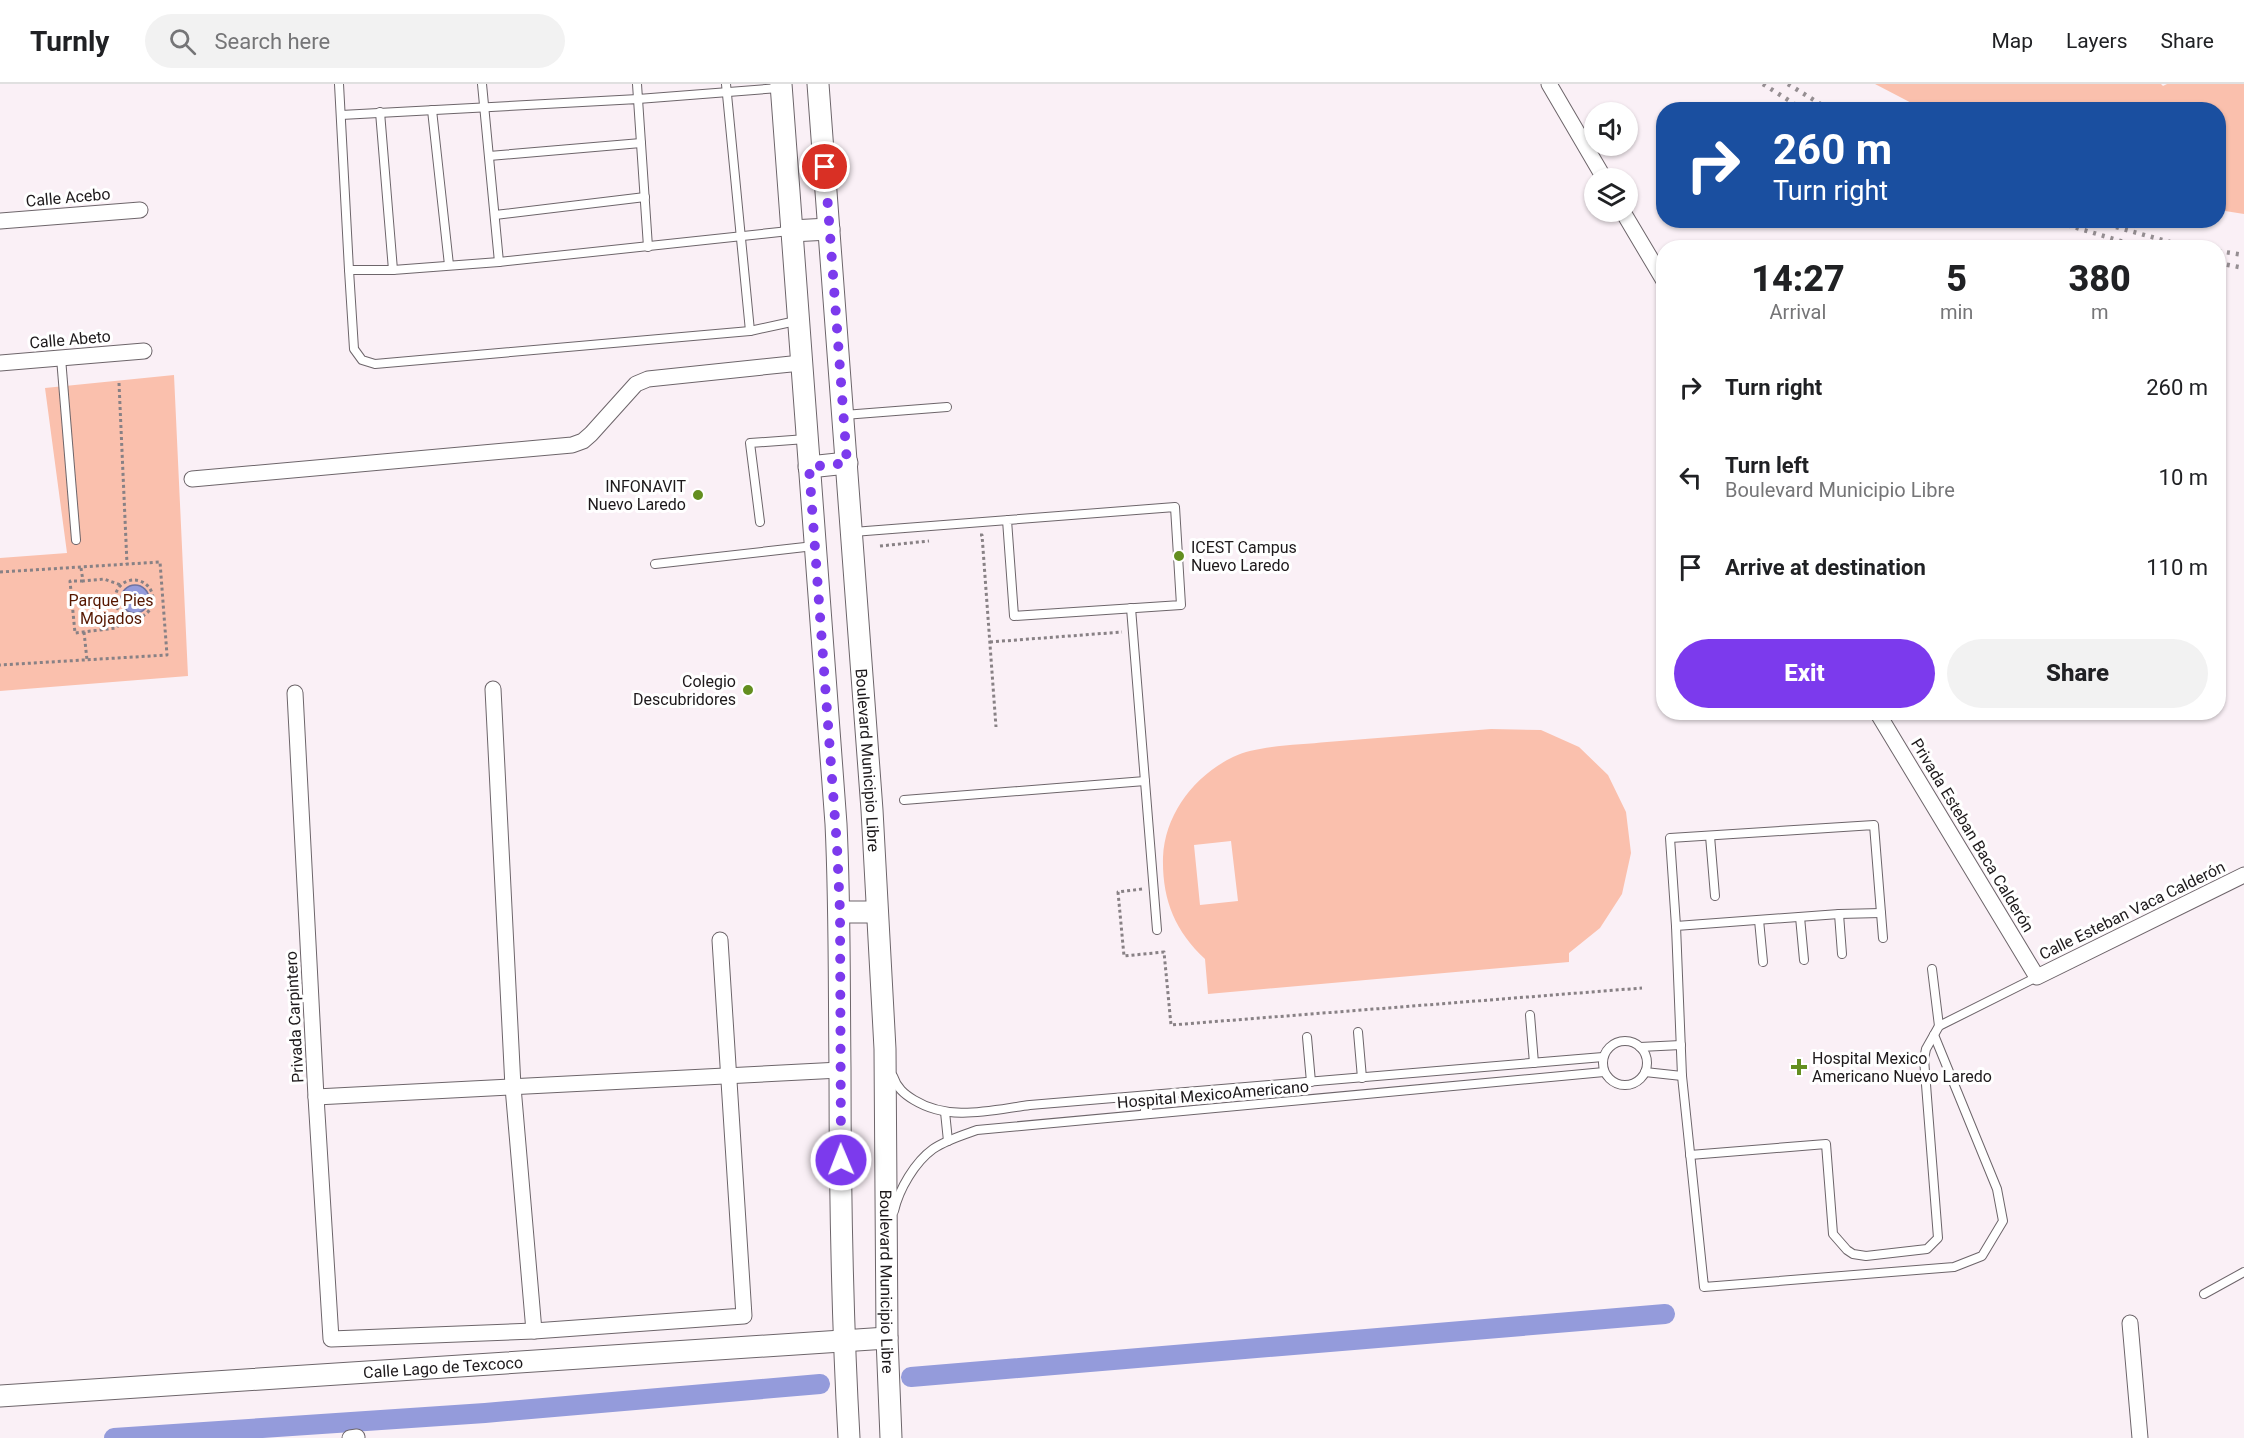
<!DOCTYPE html>
<meta charset="utf-8">
<style>
:root{--surface:#fff;--page:#f2f2f2;--text:#202124;--muted:#757577;--line:#e0e0e0;--accent:#7c3aed}
body{margin:0;font-family:Roboto,sans-serif;background:var(--page);color:var(--text);height:100vh;display:flex;flex-direction:column;font-size:22px;white-space:nowrap}
*{box-sizing:border-box;margin:0}
p{font-size:20px;color:var(--muted)}
.icon{flex:none;width:33px;height:33px;fill:none;stroke:currentColor;stroke-width:2;stroke-linecap:round;stroke-linejoin:round}
.map{position:relative;flex:1;overflow:hidden}
.side{position:absolute;left:1656px;top:156px;width:570px;height:480px;display:flex;flex-direction:column;background:var(--surface);border-radius:24px;box-shadow:0 2px 4px #0004}
.side>*{flex:none}
.guide{position:absolute;left:1656px;top:18px;width:570px;height:126px;border-radius:24px;box-shadow:0 2px 4px #0004;background:#1a4fa0;color:#fff;overflow:hidden}
.buttons{position:absolute;left:1584px;top:18px;display:grid;gap:12px}
.buttons a{display:grid;place-items:center;width:54px;height:54px;border-radius:50%;background:var(--surface);box-shadow:0 2px 4px #0004;font-size:30px}
.pin{position:absolute;display:grid;place-items:center;width:51px;height:51px;color:#fff;margin:-26px;border:3px solid #fff;border-radius:50%;box-shadow:0 2px 6px #0007}
.me{position:absolute;width:66px;margin:-33px;rotate:359deg;stroke-linejoin:round;filter:drop-shadow(0 0 4px #0008)}
.turn{display:flex;align-items:center;gap:21px;height:126px;padding:0 18px;font-size:27px}
.turn .icon{width:78px;height:78px;stroke-width:2.5}
.turn b{display:block;font-size:42px;line-height:51px}
.eta{display:flex;justify-content:space-evenly;align-items:center;height:102px;text-align:center}
.eta b{font-size:36px;font-weight:800;line-height:42px}
.cta{display:flex;gap:12px;margin-top:auto;padding:12px 18px}
.cta a{flex:1;height:69px;border-radius:36px;background:var(--accent);color:#fff;font-size:24px;font-weight:800;line-height:69px;text-align:center}
.cta a+a{background:var(--page);color:var(--text)}
ul{padding:0;list-style:none}
li{display:flex;align-items:center;gap:18px;height:90px;padding:0 18px}
li div{flex:1}
li b{display:block;font-size:22px}
li em{font-style:normal}
header{display:flex;align-items:center;gap:36px;box-sizing:border-box;height:84px;padding:0 30px;background:var(--surface);border-bottom:2px solid var(--line)}
header strong{font-size:28px}
nav{display:flex;gap:33px;margin-inline-start:auto;font-size:21px}
.search{width:420px;height:54px;background:var(--page);display:flex;align-items:center;gap:15px;box-sizing:border-box;padding:0 21px;border-radius:33px;color:var(--muted);font-size:22px}
.map>svg:first-child{display:block}
</style>
<header>
<strong>Turnly</strong>
<div class="search"><svg class="icon" aria-label="search" viewBox="0 0 24 24"><circle cx="10" cy="10" r="6"/><path d="M15 15l6 6"/></svg>Search here</div>
<nav><a>Map</a><a>Layers</a><a>Share</a></nav>
</header>
<div class="map">
<svg width="2244" height="1354" viewBox="0 0 2244 1354">
<rect width="100%" height="100%" fill="#faf0f6"/>
<!-- green -->
<g fill="#fac0ad" fill-rule="evenodd">
<path d="M 1875,0 L 2161,0 L 2163,2 L 2167,0 L 2244,0 L 2244,130 L 2219,126 L 2218,26 L 1923,25 Z"/>
<path d="M 174,291 L 188,592 L 0,607 L 0,474 L 67,469 L 45,304 Z"/>
<path d="M 1491,645 L 1541,646 L 1579,663 L 1608,691 L 1626,728 L 1631,769 L 1622,810 L 1600,844 L 1569,869 L 1569,878 L 1208,910 L 1205,875 C 1174,846 1162,814 1163,773 C 1165,730 1194,692 1233,673 C 1257,661 1300,661 1327,658 C 1382,654 1437,649 1491,645 ZM 1231,757 L 1238,817 L 1200,821 L 1194,761 Z"/>
</g>
<!-- water -->
<circle fill="#949bdb" stroke="#7074a1" stroke-width="1.5" cx="135" cy="515" r="14"/>
<g fill="none" stroke-linecap="round" stroke-linejoin="round">
<!-- canal -->
<g stroke="#949bdb" stroke-width="20">
<path d="M 911,1293 L 1665,1230"/>
<path d="M 114,1354 L 485,1329 L 820,1300"/>
</g>
<defs>
<g id="lane">
<path d="M 339,0 L 349,186 L 393,186 L 499,178 L 789,147"/>
<path d="M 482,0 L 499,178"/>
<path d="M 637,0 L 638,15 L 779,4"/>
<path d="M 726,0 L 750,247"/>
<path d="M 432,26 L 449,181"/>
<path d="M 380,28 L 393,186"/>
<path d="M 341,31 L 638,15 L 648,163"/>
<path d="M 489,72 L 641,59"/>
<path d="M 495,131 L 645,113"/>
<path d="M 349,186 L 354,265 L 362,276 L 375,280 L 750,247 L 796,237"/>
<path d="M 61,274 L 76,456"/>
<path d="M 844,331 L 947,323"/>
<path d="M 760,438 L 750,359 L 806,355"/>
<path d="M 853,448 L 1175,423 L 1181,521 L 1014,532 L 1007,436"/>
<path d="M 655,480 L 814,462"/>
<path d="M 1131,524 L 1157,846"/>
<path d="M 904,716 L 1145,697"/>
<path d="M 1710,752 L 1715,812"/>
<path d="M 1881,829 L 1839,830 L 1676,842 L 1682,992 L 1704,1203 L 1954,1183 L 1982,1172 L 2003,1137 L 1997,1105 L 1934,951"/>
<path d="M 1839,830 L 1842,870"/>
<path d="M 1800,833 L 1804,876"/>
<path d="M 1759,836 L 1763,878"/>
<path d="M 1676,842 L 1670,754 L 1874,741 L 1883,854"/>
<path d="M 1932,885 L 1939,942"/>
<path d="M 1530,931 L 1534,979"/>
<path d="M 1358,948 L 1362,994"/>
<path d="M 1307,953 L 1311,998"/>
<circle cx="1625" cy="979" r="22"/>
<path d="M 1640,963 L 1681,961"/>
<path d="M 1645,988 L 1682,992"/>
<path d="M 893,992 C 897,1004 904,1010 914,1016 C 950,1038 991,1026 1030,1021 L 1603,973"/>
<path d="M 945,1028 L 948,1057"/>
<path d="M 1145,1029 L 1145,1012"/>
<path d="M 1690,1071 L 1826,1060 L 1833,1150 L 1847,1166 L 1853,1170 L 1866,1172 L 1927,1165 L 1938,1154 L 1924,975 L 1926,965 L 1939,942 L 2037,893"/>
<path d="M 894,1127 C 899,1105 915,1078 933,1065 C 946,1056 963,1051 977,1046 L 1604,988"/>
<path d="M 2204,1210 L 2244,1188"/>
</g>
<g id="street">
<path d="M 1549,0 L 1604,94"/>
<path d="M 1623,128 L 1664,197"/>
<path d="M 0,137 L 140,126"/>
<path d="M 0,279 L 144,267"/>
<path d="M 192,395 L 572,361 L 583,357 L 591,350 L 636,300 L 648,295 L 801,279"/>
<path d="M 493,605 L 513,1003 L 534,1247"/>
<path d="M 295,609 L 316,1013 L 331,1255 L 534,1247 L 744,1232 L 720,856"/>
<path d="M 1877,628 L 2037,893 L 2244,791"/>
<path d="M 316,1013 L 840,986"/>
<path d="M 2130,1239 L 2140,1354"/>
<path d="M 350,1354 L 357,1353"/>
</g>
<g id="secondary">
<path d="M 781,0 L 836,740 C 840,822 839,903 840,985 C 840,1108 842,1231 849,1354"/>
<path id="s1" d="M 818,0 L 872,726 L 885,965 L 887,1254 L 891,1354"/>
<path d="M 791,147 L 829,145"/>
<path d="M 809,383 L 847,379"/>
<path d="M 840,828 L 876,828"/>
<path id="s2" d="M 0,1312 L 887,1254"/>
</g>
</defs>
<!-- lane casing -->
<use href="#lane" stroke="#6d656a" stroke-width="10"/>
<!-- street casing -->
<use href="#street" stroke="#6d656a" stroke-width="17"/>
<!-- secondary casing -->
<use href="#secondary" stroke="#6d656a" stroke-width="23"/>
<!-- path -->
<g stroke="#888185" stroke-width="3" stroke-dasharray="3 3" stroke-linecap="butt">
<path d="M 119,299 L 127,480"/>
<path d="M 980,451 L 982,451 L 996,643"/>
<path d="M 880,462 L 929,457"/>
<path d="M 81,484 L 83,497 L 104,495 L 121,501"/>
<path d="M 0,488 L 160,478 L 167,571 L 0,581"/>
<circle cx="134" cy="515" r="19"/>
<path d="M 83,497 L 70,497 L 75,549 L 116,544 L 126,533"/>
<path d="M 84,548 L 87,576"/>
<path d="M 990,558 L 1122,548"/>
<path d="M 1142,805 L 1118,808 L 1124,872 L 1164,868 L 1171,941 L 1642,904"/>
</g>
<!-- lane -->
<use href="#lane" stroke="#fff" stroke-width="8"/>
<!-- street -->
<use href="#street" stroke="#fff" stroke-width="15"/>
<!-- secondary -->
<use href="#secondary" stroke="#fff" stroke-width="21"/>
<!-- rail -->
<g stroke="#958e92" stroke-width="4.5" stroke-dasharray="3 6" stroke-linecap="butt">
<path d="M 1763,0 L 1804,26"/>
<path d="M 1788,0 L 1830,26"/>
<path d="M 2050,136 L 2144,164"/>
<path d="M 2090,136 L 2170,158 L 2199,164"/>
<path d="M 2218,167 L 2244,171"/>
<path d="M 2218,179 L 2244,184"/>
</g>
</g>
<g fill="none" stroke-linecap="round" stroke-linejoin="round">
<!-- route -->
<path stroke="#7c3aed" stroke-width="10" stroke-dasharray="0 18" d="M 825,83 L 847,379 L 809,383 L 837,762 L 840,828 L 841,1076"/>
</g>
<!-- markers -->
<g fill="#638e1f" stroke="#fff" stroke-width="2">
<circle cx="698" cy="411" r="6"/>
<circle cx="1179" cy="472" r="6"/>
<circle cx="748" cy="606" r="6"/>
<path d="M1796 974h6v6h6v6h-6v6h-6v-6h-6v-6h6z"/>
</g>
<g text-anchor="middle" stroke-width="6" stroke-linejoin="round" paint-order="stroke">
<!-- street labels -->
<g font-size="16" fill="#1d191b" stroke="#fff">
<text transform="translate(68 113) rotate(-5)" y="6">Calle Acebo</text>
<text transform="translate(70 255) rotate(-5)" y="6">Calle Abeto</text>
<text dy="6" stroke="none"><textPath href="#s1" startOffset="678">Boulevard Municipio Libre</textPath></text>
<text transform="translate(1973 751) rotate(59)" y="6">Privada Esteban Baca Calderón</text>
<text transform="translate(2132 826) rotate(-26)" y="6">Calle Esteban Vaca Calderón</text>
<text transform="translate(294 933) rotate(-93)" y="6">Privada Carpintero</text>
<text transform="translate(1213 1010) rotate(-5)" y="6">Hospital MexicoAmericano</text>
<text dy="6" stroke="none"><textPath href="#s1" startOffset="1200">Boulevard Municipio Libre</textPath></text>
<text dy="6" stroke="none"><textPath href="#s2" startOffset="444">Calle Lago de Texcoco</textPath></text>
</g>
<!-- poi labels -->
<g font-size="16" fill="#1d191b" stroke="#fff" text-anchor="end">
<text x="686" y="408">INFONAVIT<tspan x="686" dy="18">Nuevo Laredo</tspan></text>
<text x="1191" y="469" text-anchor="start">ICEST Campus<tspan x="1191" dy="18">Nuevo Laredo</tspan></text>
<text x="736" y="603">Colegio<tspan x="736" dy="18">Descubridores</tspan></text>
<text x="1812" y="980" text-anchor="start">Hospital Mexico<tspan x="1812" dy="18">Americano Nuevo Laredo</tspan></text>
</g>
<!-- park labels -->
<g font-size="16" fill="#561700" stroke="#fff">
<text x="111" y="522">Parque Pies<tspan x="111" dy="18">Mojados</tspan></text>
</g>
</g>
</svg>
<div class="buttons">
<a><svg class="icon" aria-label="sound" viewBox="0 0 24 24"><path d="M4 9h4l5-4v14l-5-4H4zM17 9q2 3 0 6"/></svg></a>
<a><svg class="icon" aria-label="layers" viewBox="0 0 24 24"><path d="M12 4l9 5-9 5-9-5zM3 14l9 5 9-5"/></svg></a>
</div>
<div class="pin" style="left:825px;top:83px;background:#d93025"><svg class="icon" aria-label="arrive" viewBox="0 0 24 24"><path d="M6 21V4h12l-3 4 3 4H6"/></svg></div>
<svg class="me" style="left:841px;top:1076px" viewBox="-20 -20 40 40"><circle r="17" fill="#7c3aed" stroke="#fff" stroke-width="3"/><path d="M0-11L8 9 0 5-8 9z" fill="#fff"/></svg>
<div class="guide">
<div class="turn"><svg class="icon" aria-label="right" viewBox="0 0 24 24"><path d="M7 20v-9h11M14 6l5 5-5 5"/></svg><div><b>260 m</b>Turn right</div></div>
</div>
<section class="side">
<div class="eta">
<div><b>14:27</b><p>Arrival</p></div>
<div><b>5</b><p>min</p></div>
<div><b>380</b><p>m</p></div>
</div>
<ul>
<li><svg class="icon" aria-label="right" viewBox="0 0 24 24"><path d="M7 20v-9h11M14 6l5 5-5 5"/></svg><div><b>Turn right</b></div><em>260 m</em></li>
<li><svg class="icon" aria-label="left" viewBox="0 0 24 24"><path d="M17 20v-9H6M10 6l-5 5 5 5"/></svg><div><b>Turn left</b><p>Boulevard Municipio Libre</p></div><em>10 m</em></li>
<li><svg class="icon" aria-label="arrive" viewBox="0 0 24 24"><path d="M6 21V4h12l-3 4 3 4H6"/></svg><div><b>Arrive at destination</b></div><em>110 m</em></li>
</ul>
<div class="cta"><a>Exit</a><a>Share</a></div>
</section>
</div>
